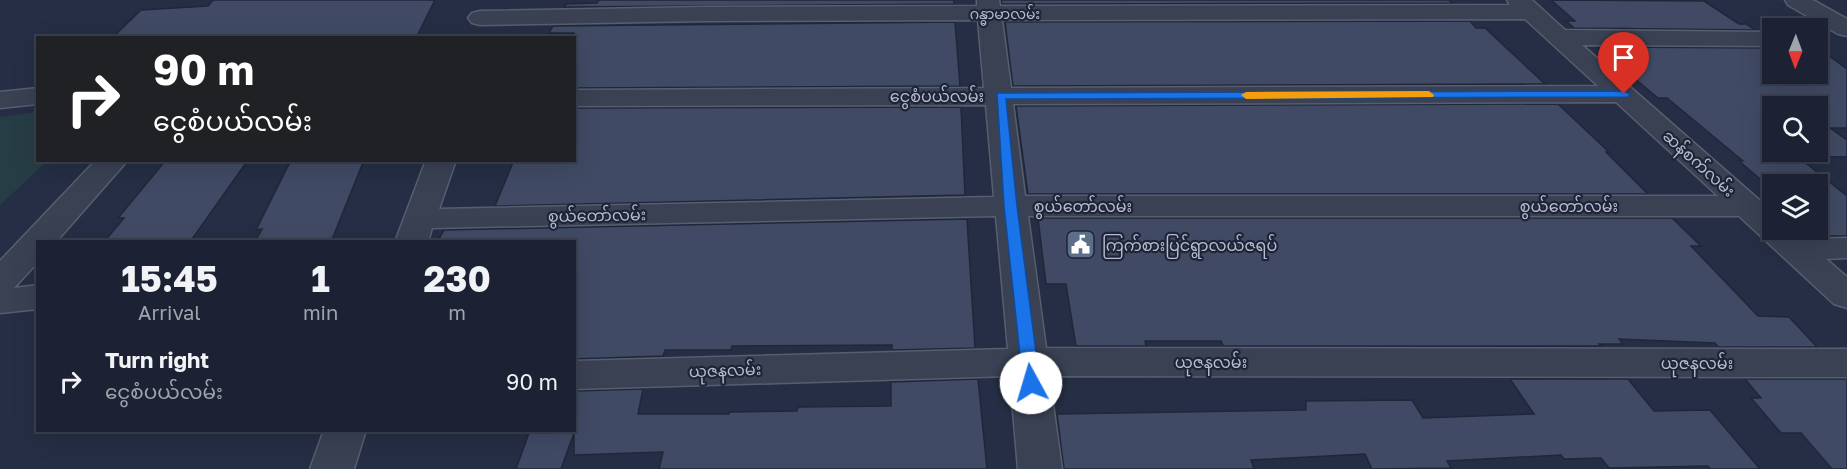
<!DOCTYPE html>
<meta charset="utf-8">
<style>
:root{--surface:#1c2233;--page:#292f3f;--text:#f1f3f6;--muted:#a0a4ac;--line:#3a3f4e}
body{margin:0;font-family:"Golos Text","Noto Sans Myanmar",sans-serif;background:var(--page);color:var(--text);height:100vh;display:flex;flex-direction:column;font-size:22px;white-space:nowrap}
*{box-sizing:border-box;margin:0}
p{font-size:20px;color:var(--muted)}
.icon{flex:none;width:33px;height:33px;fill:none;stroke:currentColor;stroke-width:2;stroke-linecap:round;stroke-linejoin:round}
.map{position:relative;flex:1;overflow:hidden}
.drawer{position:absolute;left:36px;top:240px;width:540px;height:192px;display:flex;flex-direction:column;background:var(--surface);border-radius:0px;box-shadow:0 6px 24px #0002,0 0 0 2px var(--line)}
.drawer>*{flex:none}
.hud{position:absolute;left:36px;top:36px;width:540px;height:126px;border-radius:0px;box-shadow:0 6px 24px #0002,0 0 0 2px var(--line);background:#202124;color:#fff;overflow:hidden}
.needle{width:39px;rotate:181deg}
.buttons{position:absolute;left:1762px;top:18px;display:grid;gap:12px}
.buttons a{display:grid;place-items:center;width:66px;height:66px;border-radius:0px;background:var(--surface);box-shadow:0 6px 24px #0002,0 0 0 2px var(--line);font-size:30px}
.pin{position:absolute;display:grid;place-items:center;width:51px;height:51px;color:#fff;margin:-62px -26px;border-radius:50% 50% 50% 0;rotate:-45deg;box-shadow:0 0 6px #0007}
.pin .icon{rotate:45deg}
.me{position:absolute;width:66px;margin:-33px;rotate:354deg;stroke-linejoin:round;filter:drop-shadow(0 0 4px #0008)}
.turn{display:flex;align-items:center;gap:21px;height:126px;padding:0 18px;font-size:27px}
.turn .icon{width:78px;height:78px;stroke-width:2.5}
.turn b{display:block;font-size:42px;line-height:51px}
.eta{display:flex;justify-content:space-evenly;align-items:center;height:102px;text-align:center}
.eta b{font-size:36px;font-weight:700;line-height:42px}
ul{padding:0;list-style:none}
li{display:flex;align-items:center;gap:18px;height:78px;padding:0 18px}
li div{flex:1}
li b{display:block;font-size:22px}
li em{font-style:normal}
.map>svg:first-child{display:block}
</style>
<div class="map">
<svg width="1847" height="469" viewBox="0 0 1847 469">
<rect width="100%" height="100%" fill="#252e44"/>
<!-- green -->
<path fill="#273d45" d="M 37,112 L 38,160 L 47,161 L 0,205 L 0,117 Z"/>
<!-- building -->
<g fill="#404a64" stroke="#20273a" stroke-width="1.5" fill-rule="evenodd">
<path d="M 213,0 L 435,0 L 416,38 L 112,38 L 141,10 L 208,6 Z"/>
<path d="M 599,0 L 954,0 L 954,4 L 564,7 L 566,4 L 597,3 Z"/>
<path d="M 1001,0 L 1449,0 L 1452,3 L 1002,4 Z"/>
<path d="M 1551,0 L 1704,1 L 1739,24 L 1746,24 L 1755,30 L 1574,28 L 1566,21 L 1575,21 Z"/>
<path d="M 1470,21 L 1476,28 L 1485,28 L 1545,84 L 1013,86 L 1005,22 Z"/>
<path d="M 955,22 L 960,86 L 574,88 L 574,33 L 549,33 L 553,26 Z"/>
<path d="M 1597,47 L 1773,48 L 1773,74 L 1818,74 L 1818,56 L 1829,56 L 1847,69 L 1847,128 L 1830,128 L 1847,140 L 1847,157 L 1797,156 L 1847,196 L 1847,236 L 1826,236 L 1818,229 L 1818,184 L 1773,184 L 1773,190 L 1739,161 L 1743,161 L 1667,98 L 1658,98 ZM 1773,106 L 1818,106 L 1818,152 L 1773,152 Z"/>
<path d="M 1558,104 L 1609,152 L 1606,152 L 1648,194 L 1028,194 L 1016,106 Z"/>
<path d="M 961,107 L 965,195 L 495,206 L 514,160 L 574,160 L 574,108 Z"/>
<path d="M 166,160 L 248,160 L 190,242 L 104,242 L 124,218 L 118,218 Z"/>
<path d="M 291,160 L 364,160 L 331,242 L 255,242 L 262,229 L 256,230 Z"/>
<path d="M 1038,218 L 1672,218 L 1701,246 L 1691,246 L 1758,316 L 1789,317 L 1817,347 L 1718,347 L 1715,343 L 1619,339 L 1623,344 L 1599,344 L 1601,346 L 1223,346 L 1221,341 L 1145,341 L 1146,346 L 1076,346 L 1066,284 L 1046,284 Z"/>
<path d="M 967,219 L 975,348 L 892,350 L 892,345 L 732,346 L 731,350 L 665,350 L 663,356 L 574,359 L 574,242 L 437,242 L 444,230 Z"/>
<path d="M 978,379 L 987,469 L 659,469 L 663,452 L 574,455 L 574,433 L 561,469 L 516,469 L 530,430 L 574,430 L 574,391 L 643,389 L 638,414 L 729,414 L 729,412 L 797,411 L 798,407 L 891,406 L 891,382 Z"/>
<path d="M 1510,379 L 1628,379 L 1654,411 L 1710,410 L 1760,469 L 1710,469 L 1708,466 L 1609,468 L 1601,458 L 1564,459 L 1561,455 L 1447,461 L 1451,468 L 1372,469 L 1365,454 L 1251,460 L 1254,469 L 1064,469 L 1057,414 L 1306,410 L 1306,401 L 1412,400 L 1423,418 L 1534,414 Z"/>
<path d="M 1745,379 L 1847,379 L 1847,469 L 1832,469 L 1801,433 L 1781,433 L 1751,398 L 1761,398 Z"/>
</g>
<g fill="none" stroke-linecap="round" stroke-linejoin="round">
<defs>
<g id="minor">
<path d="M 977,0 L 999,0 L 1000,6 L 1510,5 L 1507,0 L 1532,0 L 1565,30 L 1773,32 L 1773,46 L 1582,45 L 1773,212 L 1773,230 L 1792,230 L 1803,239 L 1847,238 L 1847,258 L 1826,259 L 1847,277 L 1847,308 L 1834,304 L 1739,216 L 1028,216 L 1046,348 L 1847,349 L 1847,377 L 1049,376 L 1062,469 L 1018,469 L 1010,376 L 574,389 L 574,361 L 1008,349 L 996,216 L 432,228 L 428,242 L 395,242 L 426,160 L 456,160 L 439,209 L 994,197 L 986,105 L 574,106 L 574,90 L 984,88 L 978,20 L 705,21 L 480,25 L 472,23 L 468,18 L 472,13 L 480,11 L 705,7 L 977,6 ZM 1525,19 L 1598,86 L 1011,88 L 1002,20 ZM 1616,102 L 1718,196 L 1025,196 L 1013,104 Z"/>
<path d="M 1785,0 L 1813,0 L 1847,19 L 1847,36 L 1838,34 L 1788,5 Z"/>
<path d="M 38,88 L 38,104 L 0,108 L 0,92 Z"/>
<path d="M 96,160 L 128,160 L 56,242 L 38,242 L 38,262 L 14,288 L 38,285 L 38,309 L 0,313 L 0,261 Z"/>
<path d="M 324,430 L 366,430 L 354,469 L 310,469 Z"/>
</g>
</defs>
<!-- minor casing -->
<use href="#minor" stroke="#575e70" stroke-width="3"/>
<!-- minor -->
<use href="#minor" fill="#394153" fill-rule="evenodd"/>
</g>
<!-- route -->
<path fill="#1a73e8" stroke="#114b97" stroke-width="1.5" d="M 1624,91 L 1630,94 L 1628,97 L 1006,99 L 1017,206 L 1040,383 L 1037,387 L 1026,387 L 1023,383 L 1004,206 L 997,93 Z"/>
<!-- slow -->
<path fill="#f59e0b" d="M 1429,91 L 1434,95 L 1433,97 L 1246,99 L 1241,95 L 1246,92 Z"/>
<!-- icons -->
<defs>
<symbol id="civic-square" viewBox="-11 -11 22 22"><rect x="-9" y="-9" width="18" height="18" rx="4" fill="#5c6f8a" stroke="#1e2539"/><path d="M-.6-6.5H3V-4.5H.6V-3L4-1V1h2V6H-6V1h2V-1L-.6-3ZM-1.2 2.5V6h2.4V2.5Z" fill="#fff"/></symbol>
</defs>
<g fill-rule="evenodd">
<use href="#civic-square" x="1064" y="228" width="33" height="33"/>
</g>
<g text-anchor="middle" stroke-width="4.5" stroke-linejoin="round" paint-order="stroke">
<!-- far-street labels -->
<g font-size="14" fill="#b6bccd" stroke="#1e2539">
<text x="1005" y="19">ဂန္ဓာမာလမ်း</text>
</g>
<!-- street labels -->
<g font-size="16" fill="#b6bccd" stroke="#1e2539">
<text x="937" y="102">ငွေစံပယ်လမ်း</text>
<text transform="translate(1699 163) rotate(42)" y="6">ဆန်စက်လမ်း</text>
<text x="1083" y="212">စွယ်တော်လမ်း</text>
<text x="1569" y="212">စွယ်တော်လမ်း</text>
<text transform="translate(597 215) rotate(-1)" y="6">စွယ်တော်လမ်း</text>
<text x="1211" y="368">ယုဇနလမ်း</text>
<text x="1697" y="369">ယုဇနလမ်း</text>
<text transform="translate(725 370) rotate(-2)" y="6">ယုဇနလမ်း</text>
</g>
<!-- poi labels -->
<g font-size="16" fill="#b6bccd" stroke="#1e2539" text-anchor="start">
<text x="1102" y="251">ကြက်စားပြင်ရွာလယ်ဇရပ်</text>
</g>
</g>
</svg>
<div class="buttons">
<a><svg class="needle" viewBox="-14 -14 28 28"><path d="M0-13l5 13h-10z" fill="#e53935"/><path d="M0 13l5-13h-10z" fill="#a0a4ac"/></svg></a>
<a><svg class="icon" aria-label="search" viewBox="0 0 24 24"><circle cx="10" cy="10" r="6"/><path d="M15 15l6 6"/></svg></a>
<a><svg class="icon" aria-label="layers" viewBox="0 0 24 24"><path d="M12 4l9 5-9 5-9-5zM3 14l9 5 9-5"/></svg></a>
</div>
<div class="pin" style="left:1624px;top:94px;background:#d93025"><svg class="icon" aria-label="arrive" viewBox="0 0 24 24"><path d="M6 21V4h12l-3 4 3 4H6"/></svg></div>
<svg class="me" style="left:1031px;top:383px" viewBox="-20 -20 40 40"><circle r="19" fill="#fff"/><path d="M0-13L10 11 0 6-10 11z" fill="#1a73e8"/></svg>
<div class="hud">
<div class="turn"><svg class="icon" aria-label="right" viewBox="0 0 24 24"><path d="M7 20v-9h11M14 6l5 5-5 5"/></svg><div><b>90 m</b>ငွေစံပယ်လမ်း</div></div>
</div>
<section class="drawer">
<div class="eta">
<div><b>15:45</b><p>Arrival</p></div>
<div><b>1</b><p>min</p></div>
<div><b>230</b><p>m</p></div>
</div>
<ul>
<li><svg class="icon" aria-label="right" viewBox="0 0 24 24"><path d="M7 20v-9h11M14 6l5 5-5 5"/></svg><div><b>Turn right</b><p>ငွေစံပယ်လမ်း</p></div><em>90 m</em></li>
</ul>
</section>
</div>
